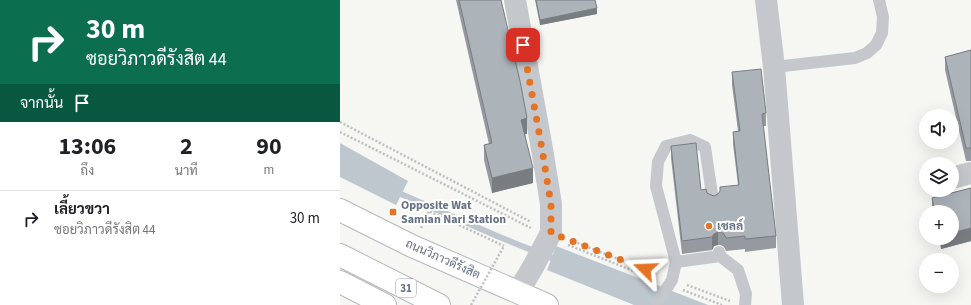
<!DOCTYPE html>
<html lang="th">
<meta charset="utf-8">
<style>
:root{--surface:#fff;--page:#f2f2f2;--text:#202124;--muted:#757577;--line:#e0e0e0}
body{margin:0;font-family:"Source Sans 3",Sarabun,sans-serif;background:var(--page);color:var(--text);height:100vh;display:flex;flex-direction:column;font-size:15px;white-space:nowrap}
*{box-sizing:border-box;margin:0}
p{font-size:13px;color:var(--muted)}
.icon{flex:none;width:22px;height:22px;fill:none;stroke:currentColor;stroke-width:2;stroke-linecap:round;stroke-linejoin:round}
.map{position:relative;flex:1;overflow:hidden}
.sheet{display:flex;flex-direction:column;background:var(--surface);width:340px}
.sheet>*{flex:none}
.guide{background:#0b6e4f;color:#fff;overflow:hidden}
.fabs{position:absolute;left:579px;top:109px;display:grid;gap:8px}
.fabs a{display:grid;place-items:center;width:40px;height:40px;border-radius:50%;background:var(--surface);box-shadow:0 4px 16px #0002;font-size:20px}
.pin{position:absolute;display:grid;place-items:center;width:34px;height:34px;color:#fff;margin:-17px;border-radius:8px;box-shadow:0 2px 6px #0006}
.me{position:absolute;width:44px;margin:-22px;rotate:291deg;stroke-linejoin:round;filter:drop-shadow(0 0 3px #0008)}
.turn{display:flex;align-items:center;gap:14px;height:84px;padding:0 20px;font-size:18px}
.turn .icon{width:52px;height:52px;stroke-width:2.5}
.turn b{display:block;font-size:28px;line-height:34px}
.then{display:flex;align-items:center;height:38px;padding:0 20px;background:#0003;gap:8px;font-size:15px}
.eta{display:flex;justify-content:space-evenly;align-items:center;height:68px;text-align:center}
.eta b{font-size:24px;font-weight:700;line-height:28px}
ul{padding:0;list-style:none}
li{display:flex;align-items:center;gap:12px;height:56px;padding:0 20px;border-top:1px solid var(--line)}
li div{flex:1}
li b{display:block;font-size:15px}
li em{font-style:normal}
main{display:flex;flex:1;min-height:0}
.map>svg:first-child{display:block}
</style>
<main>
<section class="sheet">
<div class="guide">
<div class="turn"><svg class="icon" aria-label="right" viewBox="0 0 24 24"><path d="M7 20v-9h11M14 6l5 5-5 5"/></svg><div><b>30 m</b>ซอยวิภาวดีรังสิต 44</div></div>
<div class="then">จากนั้น<svg class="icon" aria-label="arrive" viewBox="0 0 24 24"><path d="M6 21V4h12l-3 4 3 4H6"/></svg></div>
</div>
<div class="eta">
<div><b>13:06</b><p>ถึง</p></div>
<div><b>2</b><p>นาที</p></div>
<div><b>90</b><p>m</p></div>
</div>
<ul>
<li><svg class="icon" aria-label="right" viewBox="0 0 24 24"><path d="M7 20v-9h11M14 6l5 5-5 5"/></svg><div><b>เลี้ยวขวา</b><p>ซอยวิภาวดีรังสิต 44</p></div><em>30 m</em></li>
</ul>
</section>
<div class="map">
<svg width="631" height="305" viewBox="0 0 631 305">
<rect width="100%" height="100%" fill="#f6f6f3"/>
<!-- water -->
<g fill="#bfc7ce">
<path d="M 0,143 L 68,181 L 56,205 L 0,177 Z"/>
<path d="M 216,246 L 368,305 L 294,305 L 207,270 Z"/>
</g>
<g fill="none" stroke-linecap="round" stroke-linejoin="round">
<!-- stream -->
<path stroke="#bfc7ce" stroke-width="6" d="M 54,191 L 157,236 L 219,261"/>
<defs>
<path id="secondary" d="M 0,210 L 72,246 L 207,305"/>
<path id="trunk" d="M 0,255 L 99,305"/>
<path id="motorway" d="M 0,282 L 45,305"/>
</defs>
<!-- secondary casing -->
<use href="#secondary" stroke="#b6bac0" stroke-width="24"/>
<!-- trunk casing -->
<use href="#trunk" stroke="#b7b9bd" stroke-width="24"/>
<!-- motorway casing -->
<use href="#motorway" stroke="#b7b9bd" stroke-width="24"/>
<!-- path -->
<g stroke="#bebfc2" stroke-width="2.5" stroke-dasharray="2 2" stroke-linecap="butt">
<path d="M 0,122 L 191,222"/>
<path d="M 0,132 L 191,228"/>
<path d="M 81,228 L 89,211 L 164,246"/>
<path d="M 230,240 L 316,274"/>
<path d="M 228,245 L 314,279"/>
<path d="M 347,285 L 390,301"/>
<path d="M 343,290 L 382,305"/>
</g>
<!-- service -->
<g stroke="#c4c7cb" stroke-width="12">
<path d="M 434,67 L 515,58 L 527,53 L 536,45 L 542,33 L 543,17 L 539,0"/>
<path d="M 373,201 L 365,147 L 350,140 L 326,146 L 318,162 L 316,186 L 336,262 L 380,256 L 379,252"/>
<path d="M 380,256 L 398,270 L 406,294 L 405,305"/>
<path d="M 316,305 L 332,280 L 336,262"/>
</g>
<!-- minor -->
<g stroke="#c4c7cb" stroke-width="22">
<path d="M 175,0 L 202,149 L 211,204 L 211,233 L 193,267 L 178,292"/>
<path d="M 426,0 L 434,67 L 453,305"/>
<path d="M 612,178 L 631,173"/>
</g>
<!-- secondary -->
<use href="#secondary" stroke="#fff" stroke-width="22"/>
<!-- trunk -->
<use href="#trunk" stroke="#fff" stroke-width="22"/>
<!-- motorway -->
<use href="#motorway" stroke="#fff" stroke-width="22"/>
<!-- path-bridge -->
<path stroke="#bebfc2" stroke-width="2.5" stroke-dasharray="2 2" stroke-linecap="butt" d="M 131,305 L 164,246"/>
</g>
<!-- wall -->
<g fill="#949a9f">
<path d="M 116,0 L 161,0 L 187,134 L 185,134 L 193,183 L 152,193 L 144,160 L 144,145 L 149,144 Z"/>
<path d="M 195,0 L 255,0 L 257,14 L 200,25 Z"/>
<path d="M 631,50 L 631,161 L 626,161 L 605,70 L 605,57 Z"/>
<path d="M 392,72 L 426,113 L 426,126 L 423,126 L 436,236 L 436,248 L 405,252 L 405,249 L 386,251 L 384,247 L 381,245 L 378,245 L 374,246 L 372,250 L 342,254 L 331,158 L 331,146 L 361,190 L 371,195 L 374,196 L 398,185 L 393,144 L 393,132 L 398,131 L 392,85 Z"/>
<path d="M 631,188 L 631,241 L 601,249 L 599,238 L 612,238 L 612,212 L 592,212 L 592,198 Z"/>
</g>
<!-- shaded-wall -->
<g fill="#787d82">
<path d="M 257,8 L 257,14 L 200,25 L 200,20 Z"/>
<path d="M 187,118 L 187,134 L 181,135 L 181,120 Z"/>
<path d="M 193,168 L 193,183 L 152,193 L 152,178 Z"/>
<path d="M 631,228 L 631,241 L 601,249 L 601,238 L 612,238 L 612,233 Z"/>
<path d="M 378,232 L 378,245 L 374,246 L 372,250 L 372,237 L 374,234 Z"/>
</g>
<!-- building -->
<g fill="#acb3b9" stroke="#787d82">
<path d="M 119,0 L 161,0 L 180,81 L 187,118 L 181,120 L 193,168 L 152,178 L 144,145 L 152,143 Z"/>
<path d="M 196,0 L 255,0 L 257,8 L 200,20 Z"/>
<path d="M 631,50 L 631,148 L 626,148 L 605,57 Z"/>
<path d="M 421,69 L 426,113 L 422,114 L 436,236 L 405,239 L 405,236 L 386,238 L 384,234 L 381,232 L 378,232 L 374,234 L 372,237 L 342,241 L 331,146 L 356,143 L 361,190 L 366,189 L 367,193 L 371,195 L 374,196 L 378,194 L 380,191 L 380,187 L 399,185 L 393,132 L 400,131 L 392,72 Z"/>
<path d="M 631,188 L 631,228 L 612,233 L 612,212 L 595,212 L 592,198 Z"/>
</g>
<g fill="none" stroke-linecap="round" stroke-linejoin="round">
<!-- route -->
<path stroke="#e57324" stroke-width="7" stroke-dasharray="0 12.6" d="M 183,45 L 202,149 L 211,204 L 211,233 L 305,269"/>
</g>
<!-- markers -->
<g fill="#e57324" stroke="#fff" stroke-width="1.5">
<rect x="49" y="208" width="8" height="8" rx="2"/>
<circle cx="369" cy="226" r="4"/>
</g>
<g text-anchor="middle" stroke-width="4" stroke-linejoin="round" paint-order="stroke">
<!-- shield labels -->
<rect fill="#fff" stroke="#939ca9" stroke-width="1" x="56" y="279" width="20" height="18" rx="3"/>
<g font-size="11" font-weight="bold" fill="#657184">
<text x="66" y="292">31</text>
</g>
<!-- poi labels -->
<g font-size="12" font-weight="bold" fill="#657184" stroke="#fff" text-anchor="start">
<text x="61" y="209">Opposite Wat<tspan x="61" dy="14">Samian Nari Station</tspan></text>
<text x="377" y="230">เชลล์</text>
</g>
<!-- street labels -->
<g font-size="12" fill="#657184" stroke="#fff">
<text transform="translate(103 259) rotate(24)" y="4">ถนนวิภาวดีรังสิต</text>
</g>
</g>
</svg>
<div class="fabs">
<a><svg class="icon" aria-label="sound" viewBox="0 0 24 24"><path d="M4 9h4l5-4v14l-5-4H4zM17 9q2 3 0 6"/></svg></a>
<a><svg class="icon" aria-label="layers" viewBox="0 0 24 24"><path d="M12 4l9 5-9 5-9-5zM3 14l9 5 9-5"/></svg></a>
<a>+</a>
<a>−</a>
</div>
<div class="pin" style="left:183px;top:45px;background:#d93025"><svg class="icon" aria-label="arrive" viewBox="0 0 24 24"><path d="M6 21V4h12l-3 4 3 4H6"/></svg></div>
<svg class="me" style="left:305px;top:269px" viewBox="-20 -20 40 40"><path d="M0-17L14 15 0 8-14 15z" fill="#e57324" stroke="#fff" stroke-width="4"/></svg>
</div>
</main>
